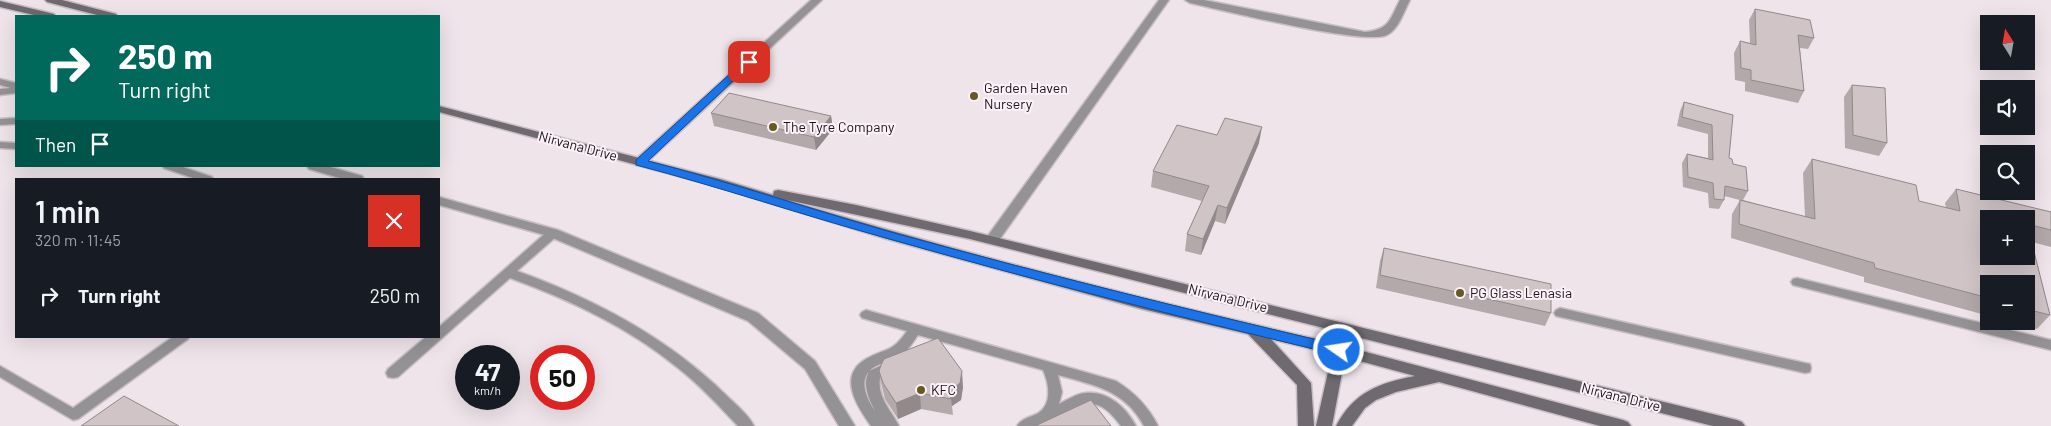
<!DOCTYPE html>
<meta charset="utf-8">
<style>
:root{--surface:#171b24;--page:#242831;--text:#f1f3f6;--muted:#9ea1a6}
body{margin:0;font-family:Barlow,sans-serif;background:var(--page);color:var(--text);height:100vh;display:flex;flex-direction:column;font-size:19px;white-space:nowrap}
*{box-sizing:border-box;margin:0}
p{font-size:16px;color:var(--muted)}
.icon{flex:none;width:28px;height:28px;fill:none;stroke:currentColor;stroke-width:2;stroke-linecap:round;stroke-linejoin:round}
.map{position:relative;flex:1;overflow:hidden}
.details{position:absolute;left:15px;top:178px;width:425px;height:160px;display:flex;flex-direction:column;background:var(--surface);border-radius:0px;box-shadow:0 5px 20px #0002}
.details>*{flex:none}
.banner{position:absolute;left:15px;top:15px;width:425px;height:152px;border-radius:0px;box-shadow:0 5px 20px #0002;background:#00695c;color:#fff;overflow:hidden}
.needle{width:32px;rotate:349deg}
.tools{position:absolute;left:1980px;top:15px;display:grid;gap:10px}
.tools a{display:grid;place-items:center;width:55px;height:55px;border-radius:0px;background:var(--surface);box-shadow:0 5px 20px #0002;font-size:25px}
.speed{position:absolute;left:455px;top:345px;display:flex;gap:10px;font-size:25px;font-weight:700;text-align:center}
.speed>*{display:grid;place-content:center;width:65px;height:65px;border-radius:50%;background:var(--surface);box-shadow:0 5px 20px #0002;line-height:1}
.speed small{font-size:12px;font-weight:400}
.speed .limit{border:8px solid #d22;background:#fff;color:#111}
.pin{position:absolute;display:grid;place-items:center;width:42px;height:42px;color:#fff;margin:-21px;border-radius:10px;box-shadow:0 2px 8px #0006}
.me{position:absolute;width:55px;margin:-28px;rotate:283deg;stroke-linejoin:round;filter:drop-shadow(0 0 4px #0008)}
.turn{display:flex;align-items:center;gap:18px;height:105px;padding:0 20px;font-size:22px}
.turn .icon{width:65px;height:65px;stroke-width:2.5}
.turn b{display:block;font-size:35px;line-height:42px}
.then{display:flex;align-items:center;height:48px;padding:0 20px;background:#0003;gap:10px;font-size:19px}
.round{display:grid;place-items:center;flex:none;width:52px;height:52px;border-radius:0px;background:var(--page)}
.summary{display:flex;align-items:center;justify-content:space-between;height:85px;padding:0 20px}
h1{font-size:30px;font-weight:600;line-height:38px}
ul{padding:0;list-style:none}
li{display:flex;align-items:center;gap:15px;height:65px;padding:0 20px}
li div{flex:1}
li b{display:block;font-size:19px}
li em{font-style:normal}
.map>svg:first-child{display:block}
</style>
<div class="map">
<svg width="2051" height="426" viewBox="0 0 2051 426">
<rect width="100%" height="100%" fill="#eee4ea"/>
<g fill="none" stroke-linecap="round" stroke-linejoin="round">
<defs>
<g id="lane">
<path d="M 0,79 L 16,83 L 16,93 L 0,95 L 0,89 L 11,88 L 0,85 Z"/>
<path d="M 0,142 L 16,143 L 16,149 L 0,148 Z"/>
<path d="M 163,166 L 180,166 L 212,177 L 213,179 L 196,179 L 164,168 Z"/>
<path d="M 553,229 L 557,230 L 559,233 L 557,236 L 517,271 C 594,299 667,337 726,395 C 735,404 748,414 754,426 L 738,426 C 719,406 700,385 678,368 C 628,327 570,300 510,278 L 398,377 L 393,378 L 388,377 L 386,373 L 388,369 L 427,336 L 439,336 L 439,327 L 549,230 Z"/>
<path d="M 1797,278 L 2051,340 L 2051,350 L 1793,285 L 1791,282 L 1793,279 Z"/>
<path d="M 1560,308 L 1805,363 L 1810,364 L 1811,368 L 1810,372 L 1805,373 L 1556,316 L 1554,313 L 1556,310 Z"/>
<path d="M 866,310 L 1116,381 C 1135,393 1148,406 1158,426 L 1144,426 C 1125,390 1094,385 1058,375 L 1062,392 L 1059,404 C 1067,400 1076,394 1085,393 C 1107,390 1126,407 1136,426 L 1121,426 C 1111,413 1103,403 1085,403 L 1037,426 L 1017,426 C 1021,419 1030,417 1037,414 C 1053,405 1049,383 1043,370 L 918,335 C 913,342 908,351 900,356 C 894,360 885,362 878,365 C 856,375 865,396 875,411 C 869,399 862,385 869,371 L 893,360 L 898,361 L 899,365 L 898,369 L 880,378 C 877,397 891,410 899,426 L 871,426 C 857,406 837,376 866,359 C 887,347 891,354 907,331 L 862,318 L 860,315 L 862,312 Z"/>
<path d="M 174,336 L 190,336 L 188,339 L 78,419 L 73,420 L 0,377 L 0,366 L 73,408 Z"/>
</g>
<g id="street">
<path d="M 811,0 L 822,0 L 644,165 L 636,165 L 634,162 L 636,159 Z"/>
<path d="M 1159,0 L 1169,0 L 997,243 L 987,243 L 986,240 L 987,237 Z"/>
<path d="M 1185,0 L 1204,0 L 1365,32 C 1390,29 1389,21 1400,0 L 1410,0 C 1404,11 1399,29 1387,35 C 1366,46 1222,10 1190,3 Z"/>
<path d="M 16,118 L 16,124 L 0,125 L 0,119 Z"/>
<path d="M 307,166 L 327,166 L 362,176 L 364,179 L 343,179 L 309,169 Z"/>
<path d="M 439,197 L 558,230 L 758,313 L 815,361 L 855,426 L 839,426 L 805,369 L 748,321 L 548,236 L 439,205 Z"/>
</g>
<g id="secondary">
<path d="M 45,0 L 62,0 L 116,14 L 117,16 L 101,16 L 47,2 Z"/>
<path d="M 0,1 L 54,14 L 55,16 L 38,16 L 0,7 Z"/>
<path d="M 439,106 L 720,179 L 773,195 L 774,191 L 778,190 L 856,205 L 970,231 L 1737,420 L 1742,422 L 1745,426 L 1713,426 L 1349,335 L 1347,347 L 1623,420 L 1628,422 L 1631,426 L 1600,426 L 1439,382 L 1396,392 L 1376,400 L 1365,408 L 1352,426 L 1336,426 C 1354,392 1379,383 1415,376 L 1345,357 L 1332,426 L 1316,426 L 1332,354 L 1271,339 L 1311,383 L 1314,426 L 1298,426 L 1297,385 L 1248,334 L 1142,309 L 887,239 L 712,185 L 439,112 ZM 787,200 L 970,239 L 1336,331 L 1334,343 C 1150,301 967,255 787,200 Z"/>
</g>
</defs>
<!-- lane casing -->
<use href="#lane" stroke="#c8bfc4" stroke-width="3"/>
<!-- street casing -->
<use href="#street" stroke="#c8bfc4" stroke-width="3"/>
<!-- secondary casing -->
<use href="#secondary" stroke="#c8bfc4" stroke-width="3"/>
<!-- lane -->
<use href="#lane" fill="#959296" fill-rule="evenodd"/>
<!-- street -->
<use href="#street" fill="#959296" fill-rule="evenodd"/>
<!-- secondary -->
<use href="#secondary" fill="#6e6a6f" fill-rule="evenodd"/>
</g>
<!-- wall -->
<g fill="#b3a9aa">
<path d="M 1755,9 L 1814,38 L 1808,49 L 1800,48 L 1804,91 L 1798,103 L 1745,91 L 1745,82 L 1735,80 L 1734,53 L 1740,41 L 1750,43 L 1749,20 Z"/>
<path d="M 1852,85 L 1887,143 L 1879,156 L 1845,148 L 1844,97 Z"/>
<path d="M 1684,102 L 1733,115 L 1729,158 L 1733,164 L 1748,191 L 1743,200 L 1805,217 L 1803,173 L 1812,159 L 1919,201 L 1946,208 L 1945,203 L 1956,189 L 2051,212 L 2051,247 L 2032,242 L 2050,315 L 2037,329 L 2007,321 L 2026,321 L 2026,284 L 1989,284 L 1989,316 L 1864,282 L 1864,277 L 1731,238 L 1732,214 L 1740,200 L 1724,196 L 1724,200 L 1719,209 L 1709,208 L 1708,193 L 1683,187 L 1682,163 L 1687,154 L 1708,158 L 1708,134 L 1677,126 L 1680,111 Z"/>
<path d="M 711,113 L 831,116 L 833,129 L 816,150 L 714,126 Z"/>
<path d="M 1217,135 L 1259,143 L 1225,224 L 1215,221 L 1201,255 L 1185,251 L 1187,234 L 1202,201 L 1151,187 L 1153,171 Z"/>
<path d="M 1384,248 L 1551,313 L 1545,326 L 1376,288 L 1380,261 Z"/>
<path d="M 879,371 L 963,387 L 961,400 L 952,406 L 953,415 L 921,409 L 898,419 L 885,399 L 882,387 Z"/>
</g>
<!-- shaded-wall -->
<g fill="#92898b">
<path d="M 831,116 L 833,129 L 816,150 L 814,137 Z"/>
<path d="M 1262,127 L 1259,143 L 1225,224 L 1227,208 Z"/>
<path d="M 1218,205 L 1215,221 L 1201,255 L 1203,239 Z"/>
<path d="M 962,371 L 963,387 L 961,400 L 952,406 L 951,399 L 950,391 Z"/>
<path d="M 920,393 L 921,409 L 898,419 L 896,403 Z"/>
</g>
<!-- building -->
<g fill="#d0c4c6" stroke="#92898b" fill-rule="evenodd">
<path d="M 1755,9 L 1810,20 L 1814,38 L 1798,35 L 1804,91 L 1751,80 L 1751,70 L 1741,68 L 1740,41 L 1756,45 Z"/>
<path d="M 1852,85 L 1885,88 L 1887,143 L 1853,135 Z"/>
<path d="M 729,93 L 831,116 L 814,137 L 711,113 Z"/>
<path d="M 1684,102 L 1733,115 L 1729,158 L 1732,159 L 1733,164 L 1746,167 L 1748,191 L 1725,186 L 1724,200 L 1714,199 L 1713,183 L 1688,177 L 1687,154 L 1713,160 L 1712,125 L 1682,117 Z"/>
<path d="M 1225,118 L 1262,127 L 1227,208 L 1218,205 L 1203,239 L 1187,234 L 1209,186 L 1153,171 L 1177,125 L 1217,135 Z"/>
<path d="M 1812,159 L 1916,185 L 1919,201 L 1960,211 L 1956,189 L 2051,212 L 2051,230 L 2027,224 L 2050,315 L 2026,309 L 2026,284 L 1989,284 L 1989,298 L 1875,268 L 1874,263 L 1739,224 L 1740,200 L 1815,219 ZM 1989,219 L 2026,219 L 2026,256 L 1989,256 Z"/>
<path d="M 1384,248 L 1551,284 L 1551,313 L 1380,275 Z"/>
<path d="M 938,338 L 962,371 L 960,383 L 950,391 L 951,399 L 920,393 L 896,403 L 883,383 L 879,371 L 881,365 L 884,359 Z"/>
<path d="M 124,396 L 179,426 L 81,426 Z"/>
<path d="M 1091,400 L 1111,426 L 1035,426 Z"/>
</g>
<!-- route -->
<path fill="#1a73e8" stroke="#114b97" d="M 745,60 L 753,62 L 648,161 C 730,182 810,209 891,232 C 1039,273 1189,310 1339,345 L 1345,350 L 1339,355 C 1187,319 1036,281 886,238 C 802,215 720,187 636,165 L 636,160 Z"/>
<!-- markers -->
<g fill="#665926" stroke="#fcf1f8" stroke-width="2">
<circle cx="974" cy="96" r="5"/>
<circle cx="773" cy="127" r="5"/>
<circle cx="1460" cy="293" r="5"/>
<circle cx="921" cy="390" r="5"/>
</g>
<g text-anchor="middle" stroke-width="4" stroke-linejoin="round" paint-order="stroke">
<!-- poi labels -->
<g font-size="14" fill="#1a1619" stroke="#fcf1f8" text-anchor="start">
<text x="984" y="93">Garden Haven<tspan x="984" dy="16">Nursery</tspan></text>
<text x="783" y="132">The Tyre Company</text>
<text x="1470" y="298">PG Glass Lenasia</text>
<text x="931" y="395">KFC</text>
</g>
<!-- street labels -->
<g font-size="14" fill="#1a1619" stroke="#fcf1f8">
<text transform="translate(578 146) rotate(15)" y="5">Nirvana Drive</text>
<text transform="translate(1228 298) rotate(14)" y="5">Nirvana Drive</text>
<text transform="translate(1621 397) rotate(14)" y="5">Nirvana Drive</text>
</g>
</g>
</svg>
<div class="tools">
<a><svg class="needle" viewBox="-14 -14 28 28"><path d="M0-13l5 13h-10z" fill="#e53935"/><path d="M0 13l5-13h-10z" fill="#9ea1a6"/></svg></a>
<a><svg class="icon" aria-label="sound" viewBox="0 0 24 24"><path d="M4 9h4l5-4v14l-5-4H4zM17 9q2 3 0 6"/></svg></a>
<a><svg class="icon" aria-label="search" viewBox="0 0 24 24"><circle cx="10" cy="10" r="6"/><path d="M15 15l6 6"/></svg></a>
<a>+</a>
<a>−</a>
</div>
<div class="speed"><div>47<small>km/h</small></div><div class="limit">50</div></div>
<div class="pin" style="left:749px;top:62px;background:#d93025"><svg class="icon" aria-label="arrive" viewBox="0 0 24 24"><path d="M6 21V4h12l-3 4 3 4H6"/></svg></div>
<svg class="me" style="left:1339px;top:350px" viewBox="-20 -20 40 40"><circle r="17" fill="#1a73e8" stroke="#fff" stroke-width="3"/><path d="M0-11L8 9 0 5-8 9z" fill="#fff"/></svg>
<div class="banner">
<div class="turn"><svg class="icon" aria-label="right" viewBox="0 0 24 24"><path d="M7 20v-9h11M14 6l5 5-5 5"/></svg><div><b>250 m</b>Turn right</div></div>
<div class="then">Then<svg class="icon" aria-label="arrive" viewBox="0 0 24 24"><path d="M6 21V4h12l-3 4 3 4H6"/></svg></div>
</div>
<section class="details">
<div class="summary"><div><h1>1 min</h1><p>320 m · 11:45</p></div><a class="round" style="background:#d93025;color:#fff"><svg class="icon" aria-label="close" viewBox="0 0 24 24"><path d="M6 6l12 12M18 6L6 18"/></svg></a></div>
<ul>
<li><svg class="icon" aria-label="right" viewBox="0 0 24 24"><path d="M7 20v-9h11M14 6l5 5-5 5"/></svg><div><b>Turn right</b></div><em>250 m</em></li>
</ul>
</section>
</div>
